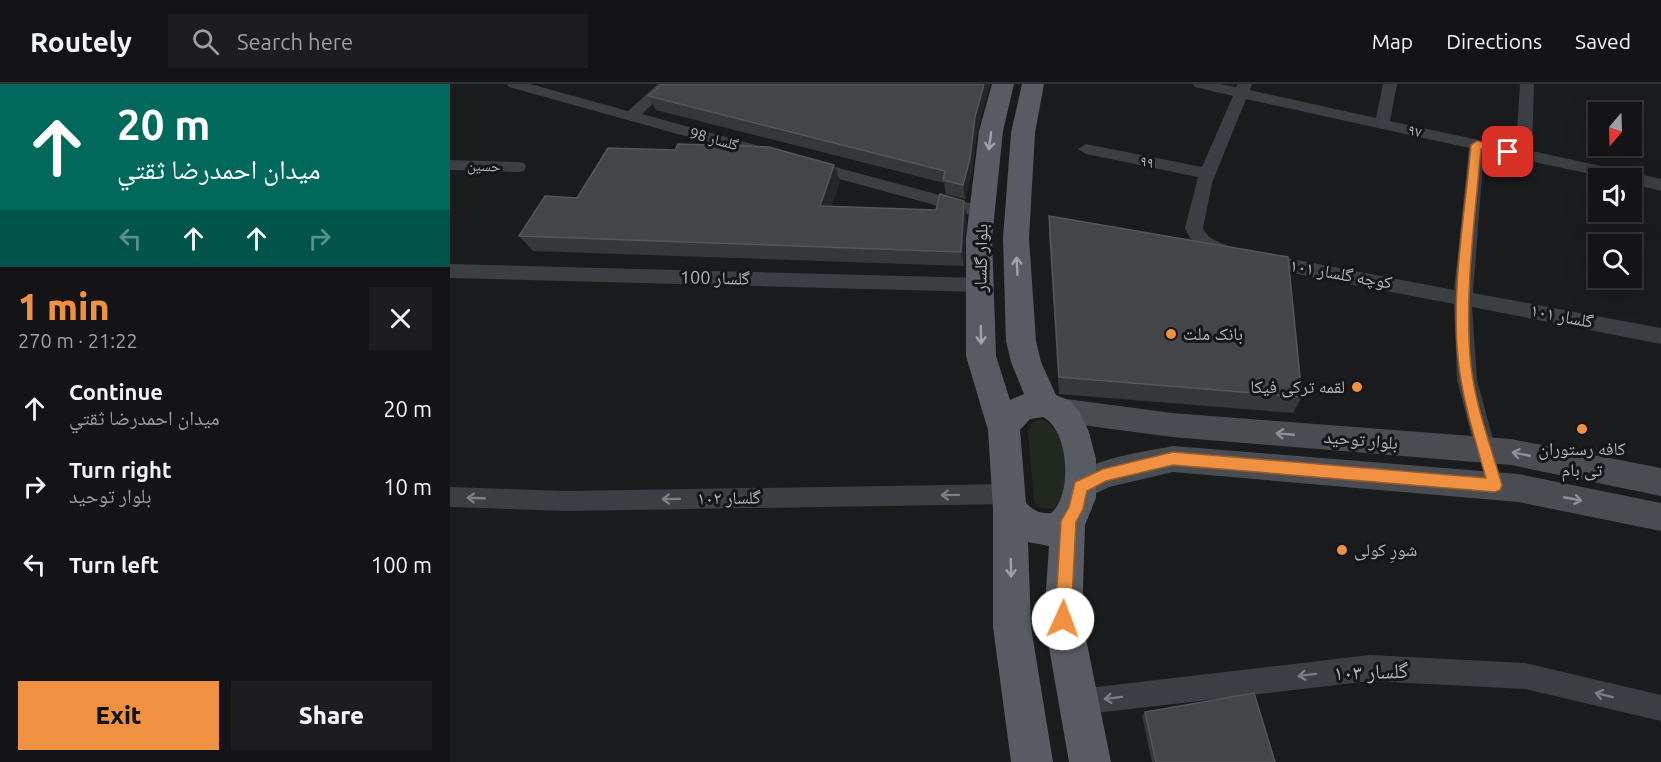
<!DOCTYPE html>
<meta charset="utf-8">
<style>
:root{--surface:#141416;--page:#1d1d1f;--text:#f1f3f6;--muted:#9d9ea1;--line:#333335;--accent:#ef9140}
body{margin:0;font-family:Ubuntu,"Noto Naskh Arabic",sans-serif;background:var(--page);color:var(--text);height:100vh;display:flex;flex-direction:column;font-size:22px;white-space:nowrap}
*{box-sizing:border-box;margin:0}
p{font-size:20px;color:var(--muted)}
.icon{flex:none;width:33px;height:33px;fill:none;stroke:currentColor;stroke-width:2;stroke-linecap:round;stroke-linejoin:round}
.map{position:relative;flex:1;overflow:hidden}
.panel{display:flex;flex-direction:column;background:var(--surface);width:450px}
.panel>*{flex:none}
.top-card{background:#00695c;color:#fff;overflow:hidden}
.needle{width:39px;rotate:199deg}
.fabs{position:absolute;left:1138px;top:18px;display:grid;gap:12px}
.fabs a{display:grid;place-items:center;width:54px;height:54px;border-radius:0px;background:var(--surface);box-shadow:0 6px 24px #0002,0 0 0 2px var(--line);font-size:30px}
.pin{position:absolute;display:grid;place-items:center;width:51px;height:51px;color:#fff;margin:-26px;border-radius:12px;box-shadow:0 3px 9px #0006}
.me{position:absolute;width:66px;margin:-33px;rotate:2deg;stroke-linejoin:round;filter:drop-shadow(0 0 4px #0008)}
.turn{display:flex;align-items:center;gap:21px;height:126px;padding:0 18px;font-size:27px}
.turn .icon{width:78px;height:78px;stroke-width:2.5}
.turn b{display:block;font-size:42px;line-height:51px}
.lanes{display:flex;align-items:center;height:57px;padding:0 18px;background:#0003;justify-content:center;gap:30px;direction:ltr}
.lanes .off{opacity:.35}
.round{display:grid;place-items:center;flex:none;width:63px;height:63px;border-radius:0px;background:var(--page)}
.overview{display:flex;align-items:center;justify-content:space-between;height:102px;padding:0 18px}
h1{font-size:36px;font-weight:800;line-height:45px;color:var(--accent)}
.button{display:flex;gap:12px;margin-top:auto;padding:12px 18px}
.button a{flex:1;height:69px;border-radius:0px;background:var(--accent);color:#111;font-size:24px;font-weight:800;line-height:69px;text-align:center}
.button a+a{background:var(--page);color:var(--text)}
ul{padding:0;list-style:none}
li{display:flex;align-items:center;gap:18px;height:78px;padding:0 18px}
li div{flex:1}
li b{display:block;font-size:22px}
li em{font-style:normal}
header{display:flex;align-items:center;gap:36px;box-sizing:border-box;height:84px;padding:0 30px;background:var(--surface);border-bottom:2px solid var(--line)}
header strong{font-size:28px}
nav{display:flex;gap:33px;margin-inline-start:auto;font-size:21px}
.search{width:420px;height:54px;background:var(--page);display:flex;align-items:center;gap:15px;box-sizing:border-box;padding:0 21px;border-radius:0px;color:var(--muted);font-size:22px}
main{display:flex;flex:1;min-height:0}
.map>svg:first-child{display:block}
</style>
<header>
<strong>Routely</strong>
<div class="search"><svg class="icon" aria-label="search" viewBox="0 0 24 24"><circle cx="10" cy="10" r="6"/><path d="M15 15l6 6"/></svg>Search here</div>
<nav><a>Map</a><a>Directions</a><a>Saved</a></nav>
</header>
<main>
<section class="panel">
<div class="top-card">
<div class="turn"><svg class="icon" aria-label="ahead" viewBox="0 0 24 24"><path d="M12 20V5M6 11l6-6 6 6"/></svg><div><b>20 m</b>میدان احمدرضا ثقتي</div></div>
<div class="lanes"><svg class="icon off" aria-label="left" viewBox="0 0 24 24"><path d="M17 20v-9H6M10 6l-5 5 5 5"/></svg><svg class="icon" aria-label="ahead" viewBox="0 0 24 24"><path d="M12 20V5M6 11l6-6 6 6"/></svg><svg class="icon" aria-label="ahead" viewBox="0 0 24 24"><path d="M12 20V5M6 11l6-6 6 6"/></svg><svg class="icon off" aria-label="right" viewBox="0 0 24 24"><path d="M7 20v-9h11M14 6l5 5-5 5"/></svg></div>
</div>
<div class="overview"><div><h1>1 min</h1><p>270 m · 21:22</p></div><a class="round"><svg class="icon" aria-label="close" viewBox="0 0 24 24"><path d="M6 6l12 12M18 6L6 18"/></svg></a></div>
<ul>
<li><svg class="icon" aria-label="ahead" viewBox="0 0 24 24"><path d="M12 20V5M6 11l6-6 6 6"/></svg><div><b>Continue</b><p>میدان احمدرضا ثقتي</p></div><em>20 m</em></li>
<li><svg class="icon" aria-label="right" viewBox="0 0 24 24"><path d="M7 20v-9h11M14 6l5 5-5 5"/></svg><div><b>Turn right</b><p>بلوار توحید</p></div><em>10 m</em></li>
<li><svg class="icon" aria-label="left" viewBox="0 0 24 24"><path d="M17 20v-9H6M10 6l-5 5 5 5"/></svg><div><b>Turn left</b></div><em>100 m</em></li>
</ul>
<div class="button"><a>Exit</a><a>Share</a></div>
</section>
<div class="map">
<svg width="1211" height="678" viewBox="0 0 1211 678">
<rect width="100%" height="100%" fill="#1a1b1d"/>
<!-- green -->
<path fill="#212820" d="M 588,336 C 619,335 624,414 602,425 L 591,424 L 584,418 L 578,346 L 583,338 Z"/>
<g fill="none" stroke-linecap="round" stroke-linejoin="round">
<!-- street -->
<g fill="#3b3e42" fill-rule="evenodd">
<path d="M 57,0 L 80,0 L 178,27 L 208,0 L 224,0 L 192,30 L 324,66 L 326,70 L 318,75 L 59,3 Z"/>
<path d="M 743,0 L 770,0 L 786,3 L 788,0 L 802,0 L 800,6 L 926,34 L 933,0 L 947,0 L 940,37 L 1066,64 L 1070,0 L 1084,0 L 1082,67 L 1211,95 L 1211,107 L 1182,100 L 1182,94 L 1159,94 L 1034,67 L 1023,209 L 1211,244 L 1211,260 L 1022,223 L 1027,296 L 1046,366 L 1043,373 L 1035,375 L 1027,373 L 1007,296 L 1004,220 L 811,183 L 805,181 L 802,176 L 805,171 L 811,169 L 1004,206 L 1019,64 L 796,15 L 762,99 L 753,144 C 759,161 781,157 789,170 L 786,175 C 767,180 741,162 735,144 L 748,93 L 636,70 L 628,65 L 636,60 L 752,83 L 783,12 L 745,3 Z"/>
<path d="M 0,76 L 68,78 L 74,79 L 76,83 L 74,87 L 68,88 L 0,86 Z"/>
<path d="M 359,76 L 538,124 L 540,128 L 538,132 L 532,134 L 353,85 L 351,81 L 353,77 Z"/>
<path d="M 0,180 L 530,194 L 536,196 L 539,201 L 536,206 L 530,208 L 0,194 Z"/>
<path d="M 558,400 L 566,403 L 569,410 L 566,417 L 558,420 L 116,427 L 0,423 L 0,403 L 116,407 Z"/>
<path d="M 920,571 L 1075,579 L 1211,611 L 1211,637 L 1075,605 L 920,597 L 629,631 L 620,627 L 616,618 L 620,609 L 629,605 Z"/>
</g>
<!-- secondary -->
<g fill="#494d52" fill-rule="evenodd">
<path d="M 609,314 L 722,329 L 1061,355 L 1211,384 L 1211,412 L 1061,381 L 722,353 L 609,338 L 599,334 L 595,326 L 599,318 Z"/>
<path d="M 723,362 L 1068,390 L 1211,419 L 1211,447 L 1068,418 L 723,388 L 659,403 L 630,417 L 619,413 L 615,403 C 628,375 695,368 723,362 Z"/>
</g>
<!-- primary -->
<path fill="#585b61" fill-rule="evenodd" d="M 542,0 L 564,0 L 553,47 L 542,154 L 546,272 L 560,316 L 574,310 L 561,278 L 556,257 L 553,154 L 561,49 L 572,0 L 594,0 L 585,49 L 579,154 L 586,257 L 591,278 L 606,311 L 620,317 L 629,327 L 639,348 L 646,375 L 646,414 L 635,441 L 632,535 L 661,678 L 619,678 L 594,535 L 599,462 L 578,458 L 581,543 L 603,678 L 561,678 L 543,543 L 543,425 L 538,346 L 516,272 L 516,154 L 529,47 ZM 593,333 C 619,346 623,411 601,429 C 590,430 584,427 576,419 L 570,346 L 580,335 Z"/>
</g>
<!-- wall -->
<g fill="#36373b">
<path d="M 212,0 L 540,0 L 527,46 L 522,87 L 515,115 L 496,110 L 494,99 L 206,26 L 198,12 Z"/>
<path d="M 225,66 L 384,81 L 390,97 L 381,122 L 486,126 L 514,117 L 516,132 L 514,182 L 83,167 L 69,152 L 127,114 Z"/>
<path d="M 599,132 L 852,313 L 843,329 L 609,310 L 599,151 Z"/>
<path d="M 695,628 L 825,678 L 702,678 L 692,632 Z"/>
</g>
<!-- shaded-wall -->
<g fill="#252629">
<path d="M 534,0 L 540,0 L 527,46 L 522,87 L 515,115 L 513,101 L 525,33 Z"/>
<path d="M 384,81 L 390,97 L 376,137 L 370,122 Z"/>
<path d="M 514,117 L 516,132 L 514,182 L 511,168 Z"/>
</g>
<!-- building -->
<g fill="#434549" stroke="#53565b" stroke-width="1.5">
<path d="M 212,0 L 534,0 L 525,33 L 520,74 L 513,101 L 493,96 L 495,87 L 198,12 Z"/>
<path d="M 228,60 L 319,63 L 384,81 L 370,122 L 486,126 L 490,110 L 514,117 L 511,168 L 69,152 L 95,112 L 127,114 L 158,64 L 225,66 Z"/>
<path d="M 599,132 L 838,173 L 852,313 L 609,293 Z"/>
<path d="M 804,609 L 825,678 L 706,678 L 695,628 Z"/>
</g>
<!-- one-way arrows -->
<defs><path id="oneway-shaft" d="M-6 0H5M1.5-3L5.5 0L1.5 3" fill="none" stroke-width="1.6" stroke-linecap="round" stroke-linejoin="round" transform="scale(1.5)"/></defs>
<g stroke="#9ca3aa">
<use href="#oneway-shaft" transform="translate(540 57) rotate(97)"/>
<use href="#oneway-shaft" transform="translate(567 182) rotate(-93)"/>
<use href="#oneway-shaft" transform="translate(531 251) rotate(89)"/>
<use href="#oneway-shaft" transform="translate(561 484) rotate(89)"/>
</g>
<g stroke="#8a9197">
<use href="#oneway-shaft" transform="translate(835 350) rotate(-175)"/>
<use href="#oneway-shaft" transform="translate(1071 370) rotate(-169)"/>
<use href="#oneway-shaft" transform="translate(1123 415) rotate(11)"/>
</g>
<g stroke="#7a7f85">
<use href="#oneway-shaft" transform="translate(500 411) rotate(179)"/>
<use href="#oneway-shaft" transform="translate(26 414) rotate(-178)"/>
<use href="#oneway-shaft" transform="translate(221 415) rotate(179)"/>
<use href="#oneway-shaft" transform="translate(857 591) rotate(173)"/>
<use href="#oneway-shaft" transform="translate(1154 611) rotate(-166)"/>
<use href="#oneway-shaft" transform="translate(663 614) rotate(173)"/>
</g>
<!-- route -->
<path fill="#ef9140" stroke="#9b5e2a" stroke-width="1.5" d="M 1027,57 L 1062,65 L 1064,68 L 1058,71 L 1031,65 C 1025,133 1015,203 1020,272 C 1023,316 1040,359 1052,401 L 1050,406 L 1045,408 L 723,381 L 656,397 L 637,407 L 633,425 L 626,438 L 621,535 L 619,541 L 613,543 L 607,541 L 605,535 L 611,437 L 619,423 L 625,398 L 653,385 L 723,368 L 1036,394 C 1025,355 1012,315 1008,274 C 1001,204 1015,131 1021,61 Z"/>
<!-- markers -->
<g fill="#ef9140" stroke="#151618" stroke-width="2">
<circle cx="721" cy="250" r="6"/>
<circle cx="907" cy="303" r="6"/>
<circle cx="1132" cy="345" r="6"/>
<circle cx="892" cy="466" r="6"/>
</g>
<g text-anchor="middle" stroke-width="6" stroke-linejoin="round" paint-order="stroke">
<!-- far-street labels -->
<g font-size="15" fill="#adb5bc" stroke="#151618">
<text transform="translate(965 47) rotate(12)" y="5">۹۷</text>
<text transform="translate(264 55) rotate(15)" y="5">گلسار 98</text>
<text transform="translate(697 78) rotate(12)" y="5">۹۹</text>
<text transform="translate(34 82) rotate(2)" y="5">حسین</text>
</g>
<!-- street labels -->
<g font-size="18" fill="#adb5bc" stroke="#151618">
<text transform="translate(531 174) rotate(-89)" y="6">بلوار گلسار</text>
<text transform="translate(891 190) rotate(10)" y="6">کوچه گلسار ۱۰۱</text>
<text transform="translate(265 194) rotate(1)" y="6">گلسار 100</text>
<text transform="translate(1112 232) rotate(11)" y="6">گلسار ۱۰۱</text>
<text transform="translate(911 356) rotate(5)" y="6">بلوار توحید</text>
<text transform="translate(279 414) rotate(-1)" y="6">گلسار ۱۰۲</text>
</g>
<!-- poi labels -->
<g font-size="18" fill="#adb5bc" stroke="#151618" text-anchor="start">
<text x="733" y="256">بانک ملت</text>
<text x="895" y="309" text-anchor="end">لقمه ترکی فیکا</text>
<text x="1132" y="371" text-anchor="middle">کافه رستوران<tspan x="1132" dy="21">تی بام</tspan></text>
<text x="904" y="472">شورِ کولی</text>
</g>
<!-- near-street labels -->
<g font-size="21" fill="#adb5bc" stroke="#151618">
<text transform="translate(921 588) rotate(-2)" y="7">گلسار ۱۰۳</text>
</g>
</g>
</svg>
<div class="fabs">
<a><svg class="needle" viewBox="-14 -14 28 28"><path d="M0-13l5 13h-10z" fill="#e53935"/><path d="M0 13l5-13h-10z" fill="#9d9ea1"/></svg></a>
<a><svg class="icon" aria-label="sound" viewBox="0 0 24 24"><path d="M4 9h4l5-4v14l-5-4H4zM17 9q2 3 0 6"/></svg></a>
<a><svg class="icon" aria-label="search" viewBox="0 0 24 24"><circle cx="10" cy="10" r="6"/><path d="M15 15l6 6"/></svg></a>
</div>
<div class="pin" style="left:1058px;top:68px;background:#d93025"><svg class="icon" aria-label="arrive" viewBox="0 0 24 24"><path d="M6 21V4h12l-3 4 3 4H6"/></svg></div>
<svg class="me" style="left:613px;top:535px" viewBox="-20 -20 40 40"><circle r="19" fill="#fff"/><path d="M0-13L10 11 0 6-10 11z" fill="#ef9140"/></svg>
</div>
</main>
